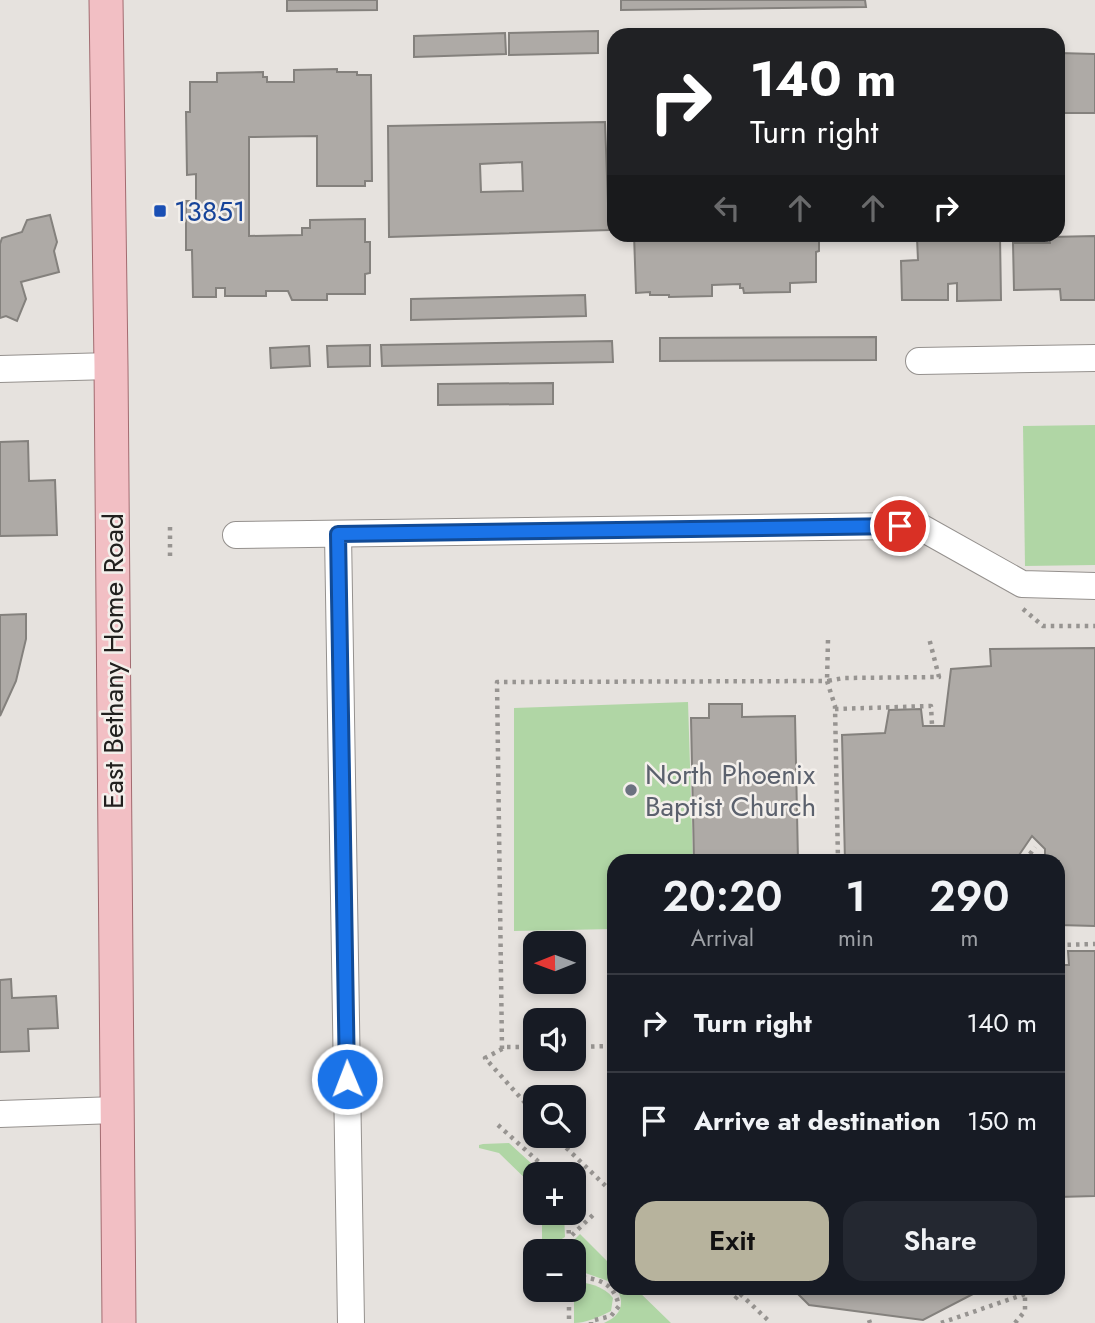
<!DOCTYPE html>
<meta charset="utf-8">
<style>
:root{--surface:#171b24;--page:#242831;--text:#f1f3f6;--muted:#9ea1a6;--line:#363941;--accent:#b7b39d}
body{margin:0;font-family:Jost,sans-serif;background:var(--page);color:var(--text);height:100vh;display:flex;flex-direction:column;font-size:26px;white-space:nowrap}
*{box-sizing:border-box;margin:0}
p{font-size:23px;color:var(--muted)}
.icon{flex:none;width:38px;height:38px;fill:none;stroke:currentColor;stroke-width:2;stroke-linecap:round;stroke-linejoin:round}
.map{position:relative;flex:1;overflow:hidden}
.details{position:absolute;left:607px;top:854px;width:458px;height:441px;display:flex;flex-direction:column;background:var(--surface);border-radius:21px;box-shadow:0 4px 10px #0003}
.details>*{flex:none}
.guide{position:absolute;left:607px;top:28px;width:458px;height:214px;border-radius:21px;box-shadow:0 4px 10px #0003;background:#202124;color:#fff;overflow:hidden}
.needle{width:46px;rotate:269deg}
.fabs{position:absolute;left:523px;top:931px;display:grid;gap:14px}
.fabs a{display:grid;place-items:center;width:63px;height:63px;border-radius:14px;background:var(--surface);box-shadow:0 4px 10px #0003;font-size:35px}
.pin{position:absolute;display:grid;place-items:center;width:60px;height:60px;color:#fff;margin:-30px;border:4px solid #fff;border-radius:50%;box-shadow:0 2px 7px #0007}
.me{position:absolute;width:77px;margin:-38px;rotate:359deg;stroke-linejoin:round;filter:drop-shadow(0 0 5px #0008)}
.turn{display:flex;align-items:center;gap:24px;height:147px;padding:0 28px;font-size:32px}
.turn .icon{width:91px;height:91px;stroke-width:2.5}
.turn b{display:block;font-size:49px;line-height:60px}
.lanes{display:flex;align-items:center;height:66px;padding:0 28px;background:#0003;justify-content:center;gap:35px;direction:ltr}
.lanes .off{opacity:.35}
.eta{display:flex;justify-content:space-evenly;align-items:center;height:119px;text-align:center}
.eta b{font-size:42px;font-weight:600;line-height:49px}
.primary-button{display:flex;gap:14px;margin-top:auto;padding:14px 28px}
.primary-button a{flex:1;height:80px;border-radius:21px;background:var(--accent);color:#111;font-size:28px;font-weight:600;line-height:80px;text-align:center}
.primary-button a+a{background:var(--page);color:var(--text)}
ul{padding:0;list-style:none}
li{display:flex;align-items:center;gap:21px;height:98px;padding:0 28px;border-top:2px solid var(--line)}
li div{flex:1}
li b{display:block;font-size:26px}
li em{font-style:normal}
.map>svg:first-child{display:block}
</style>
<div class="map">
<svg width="1095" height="1323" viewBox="0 0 1095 1323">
<rect width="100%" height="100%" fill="#e6e2de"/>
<!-- green -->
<g fill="#b0d6a5">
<path d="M 1095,425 L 1095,565 L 1025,566 L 1023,426 Z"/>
<path d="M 688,702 L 693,861 L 614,861 L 614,929 L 514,931 L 514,708 Z"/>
<path d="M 509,1143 L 543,1174 L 536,1174 L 535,1188 L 499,1153 L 479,1148 L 479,1145 L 483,1144 Z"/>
<path d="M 542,1213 L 564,1213 L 565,1237 L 546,1249 L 542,1247 Z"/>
<path d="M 580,1234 L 614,1268 L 614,1286 L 608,1281 L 574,1269 L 572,1242 Z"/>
<path d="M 574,1282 C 587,1282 604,1286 613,1298 L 611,1311 C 599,1317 586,1323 574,1323 Z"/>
<path d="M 616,1288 L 635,1288 L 671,1323 L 604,1323 C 621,1316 626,1303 616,1288 Z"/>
</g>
<!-- building -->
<g fill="#aeaaa6" stroke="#84817d" stroke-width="2" fill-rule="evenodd">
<path d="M 287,0 L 377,0 L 377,10 L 287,11 Z"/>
<path d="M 621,0 L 865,0 L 866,7 L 621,10 Z"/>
<path d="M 598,31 L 598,53 L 509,55 L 509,33 Z"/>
<path d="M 505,33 L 506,54 L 414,57 L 414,36 Z"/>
<path d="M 1059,53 L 1095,54 L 1095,113 L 1062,113 L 1062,101 L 1059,101 Z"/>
<path d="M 337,69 L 337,72 L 357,72 L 357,75 L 371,75 L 372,181 L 365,181 L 365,186 L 317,186 L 317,136 L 249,137 L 249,236 L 302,235 L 302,228 L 310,228 L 310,220 L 365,219 L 365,242 L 370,242 L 370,273 L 365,274 L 365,294 L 327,294 L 327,300 L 292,300 L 288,291 L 266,291 L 266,296 L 225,296 L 225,288 L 216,288 L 216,297 L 193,297 L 192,250 L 186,250 L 186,201 L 196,201 L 196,174 L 187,175 L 186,112 L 190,112 L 190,82 L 217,82 L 217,73 L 263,72 L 263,77 L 267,77 L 267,82 L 294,82 L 294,70 Z"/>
<path d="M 605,122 L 609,230 L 389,237 L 388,126 ZM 522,162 L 523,191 L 481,192 L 480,164 Z"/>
<path d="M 50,215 L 57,242 L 54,251 L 59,272 L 21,282 L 26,299 L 17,321 L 6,316 L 0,318 L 0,244 L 2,238 L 22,232 L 27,220 Z"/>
<path d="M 634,234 L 819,234 L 819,251 L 816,252 L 816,282 L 790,283 L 790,292 L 744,293 L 743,288 L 740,288 L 740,284 L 712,285 L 712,296 L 669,297 L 669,295 L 650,295 L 650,292 L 636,293 Z"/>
<path d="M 943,234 L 1000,237 L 1001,300 L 957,301 L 957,283 L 948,284 L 948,300 L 902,300 L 901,261 L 918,260 L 917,238 L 943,238 Z"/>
<path d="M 1095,236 L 1095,300 L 1061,300 L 1060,289 L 1014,290 L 1013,243 L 1050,243 L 1050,237 Z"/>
<path d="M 585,295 L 586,316 L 411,320 L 411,299 Z"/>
<path d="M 876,337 L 876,360 L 660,361 L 660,338 Z"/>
<path d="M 612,341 L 613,362 L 382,366 L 381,345 Z"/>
<path d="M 370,345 L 370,366 L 328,367 L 327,346 Z"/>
<path d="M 309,346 L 310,366 L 271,368 L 270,348 Z"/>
<path d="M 553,383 L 553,404 L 438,405 L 438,384 Z"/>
<path d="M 28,441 L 29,481 L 55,480 L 57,535 L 0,536 L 0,442 Z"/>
<path d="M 26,614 L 26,639 L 16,681 L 0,716 L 0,615 Z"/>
<path d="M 1095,648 L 1095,926 L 1059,925 L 1059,861 L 1045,861 L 1045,849 L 1032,836 L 1015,861 L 845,861 L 842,735 L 885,733 L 889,710 L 921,709 L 923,726 L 944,726 L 951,669 L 991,666 L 990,649 Z"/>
<path d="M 709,704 L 742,704 L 742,717 L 795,716 L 798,861 L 694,861 L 691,718 L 709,718 Z"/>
<path d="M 1068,951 L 1095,951 L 1095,1196 L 1059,1197 L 1059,965 L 1069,965 Z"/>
<path d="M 11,979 L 12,998 L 56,996 L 58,1028 L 28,1029 L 29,1051 L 0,1052 L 0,980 Z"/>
<path d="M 792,1288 L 973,1288 L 975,1293 L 923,1320 L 809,1305 Z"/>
</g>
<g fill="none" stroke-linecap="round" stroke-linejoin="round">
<defs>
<g id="minor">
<path d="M 919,361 L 1095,358"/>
<path d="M 0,369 L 111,366"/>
<path d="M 338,534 L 351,1323"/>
<path d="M 236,535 L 900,526 L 924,529 L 1022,584 L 1095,586"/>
<path d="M 0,1114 L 116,1110"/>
</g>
<path id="major" d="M 106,0 L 111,366 L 119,1323"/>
</defs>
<!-- minor casing -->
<use href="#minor" stroke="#95918e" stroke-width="28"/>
<!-- major casing -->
<use href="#major" stroke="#a36b70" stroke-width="35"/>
<!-- path -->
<g stroke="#979491" stroke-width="4.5" stroke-dasharray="3.5 5" stroke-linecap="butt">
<path d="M 170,527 L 170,556"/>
<path d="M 1023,609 L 1043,626 L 1095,626"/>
<path d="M 828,640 L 827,681 L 844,678 L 939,677 L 929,638"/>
<path d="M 835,709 L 931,706 L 932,725"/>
<path d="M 1025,861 L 1035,847"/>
<path d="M 1059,945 L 1095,944"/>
<path d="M 536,1047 L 506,1047 L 485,1058 L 536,1115"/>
<path d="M 574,1047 L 614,1046"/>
<path d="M 502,1049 L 497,682 L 827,681 L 835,706 L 838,861"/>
<path d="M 498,1125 L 552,1174"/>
<path d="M 554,1136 L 614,1194"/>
<path d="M 568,1213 L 569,1238"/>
<path d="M 569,1251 L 569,1238 L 594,1214"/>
<path d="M 574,1276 C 598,1279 613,1281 619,1306 L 611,1316 L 591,1321 L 591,1323"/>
<path d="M 734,1288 L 771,1323"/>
<path d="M 569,1290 L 569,1323"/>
<path d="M 735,1299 L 745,1288"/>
<path d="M 869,1320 L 870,1323"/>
<path d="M 941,1323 L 1025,1294"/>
<path d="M 1015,1323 L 1025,1311 L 1025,1288"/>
</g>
<!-- minor -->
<use href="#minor" stroke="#fff" stroke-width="26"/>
<!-- major -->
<use href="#major" stroke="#f2bfc4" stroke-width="33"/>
</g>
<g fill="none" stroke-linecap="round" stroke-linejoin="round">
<defs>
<path id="route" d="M 347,1079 L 338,534 L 900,526"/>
</defs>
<!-- route casing -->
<use href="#route" stroke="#114b97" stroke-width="18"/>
<!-- route -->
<use href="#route" stroke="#1a73e8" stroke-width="12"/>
</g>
<!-- markers -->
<rect fill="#1a4fb4" stroke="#f3efeb" stroke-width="2.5" x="153" y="204" width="14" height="14" rx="3.5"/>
<circle fill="#6b7280" stroke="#f3efeb" stroke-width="2.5" cx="631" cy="790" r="7"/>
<g text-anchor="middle" stroke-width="5" stroke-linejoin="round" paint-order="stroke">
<!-- transit labels -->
<g font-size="28" fill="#164399" stroke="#f3efeb" text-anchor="start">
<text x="174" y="221">13851</text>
</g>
<!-- street labels -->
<g font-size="28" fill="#21201e" stroke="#f3efeb">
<text transform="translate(113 661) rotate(-90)" y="10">East Bethany Home Road</text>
</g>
<!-- worship labels -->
<g font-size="28" fill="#5b616d" stroke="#f3efeb" text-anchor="start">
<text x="645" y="784">North Phoenix<tspan x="645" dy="32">Baptist Church</tspan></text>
</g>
</g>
</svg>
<div class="fabs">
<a><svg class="needle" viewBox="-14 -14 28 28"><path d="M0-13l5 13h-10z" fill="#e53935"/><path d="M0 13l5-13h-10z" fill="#9ea1a6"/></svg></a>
<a><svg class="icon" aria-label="sound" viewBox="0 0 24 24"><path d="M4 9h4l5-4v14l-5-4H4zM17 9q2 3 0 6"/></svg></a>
<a><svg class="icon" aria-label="search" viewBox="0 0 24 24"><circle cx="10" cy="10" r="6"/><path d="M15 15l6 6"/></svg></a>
<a>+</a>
<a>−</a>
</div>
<div class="pin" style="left:900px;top:526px;background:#d93025"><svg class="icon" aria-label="arrive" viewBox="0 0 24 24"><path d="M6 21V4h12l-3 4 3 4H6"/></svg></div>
<svg class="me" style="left:347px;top:1079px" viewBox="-20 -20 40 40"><circle r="17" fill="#1a73e8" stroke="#fff" stroke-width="3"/><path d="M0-11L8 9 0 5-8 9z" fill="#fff"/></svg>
<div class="guide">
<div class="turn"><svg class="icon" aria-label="right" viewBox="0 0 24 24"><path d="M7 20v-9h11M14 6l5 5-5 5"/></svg><div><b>140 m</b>Turn right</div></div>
<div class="lanes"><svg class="icon off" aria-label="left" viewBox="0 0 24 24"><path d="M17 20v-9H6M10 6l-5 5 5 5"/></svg><svg class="icon off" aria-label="ahead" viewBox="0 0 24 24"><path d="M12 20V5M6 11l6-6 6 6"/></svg><svg class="icon off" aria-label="ahead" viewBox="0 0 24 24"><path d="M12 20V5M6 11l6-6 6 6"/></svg><svg class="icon" aria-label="right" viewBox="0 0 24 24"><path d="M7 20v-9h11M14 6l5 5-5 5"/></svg></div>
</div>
<section class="details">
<div class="eta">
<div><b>20:20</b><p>Arrival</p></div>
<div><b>1</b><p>min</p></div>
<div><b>290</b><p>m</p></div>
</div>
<ul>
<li><svg class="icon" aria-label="right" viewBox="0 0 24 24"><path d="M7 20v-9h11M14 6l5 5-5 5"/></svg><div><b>Turn right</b></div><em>140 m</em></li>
<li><svg class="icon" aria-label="arrive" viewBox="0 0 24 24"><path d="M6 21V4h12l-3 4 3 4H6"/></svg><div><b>Arrive at destination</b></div><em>150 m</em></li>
</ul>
<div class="primary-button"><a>Exit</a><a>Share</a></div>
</section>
</div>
